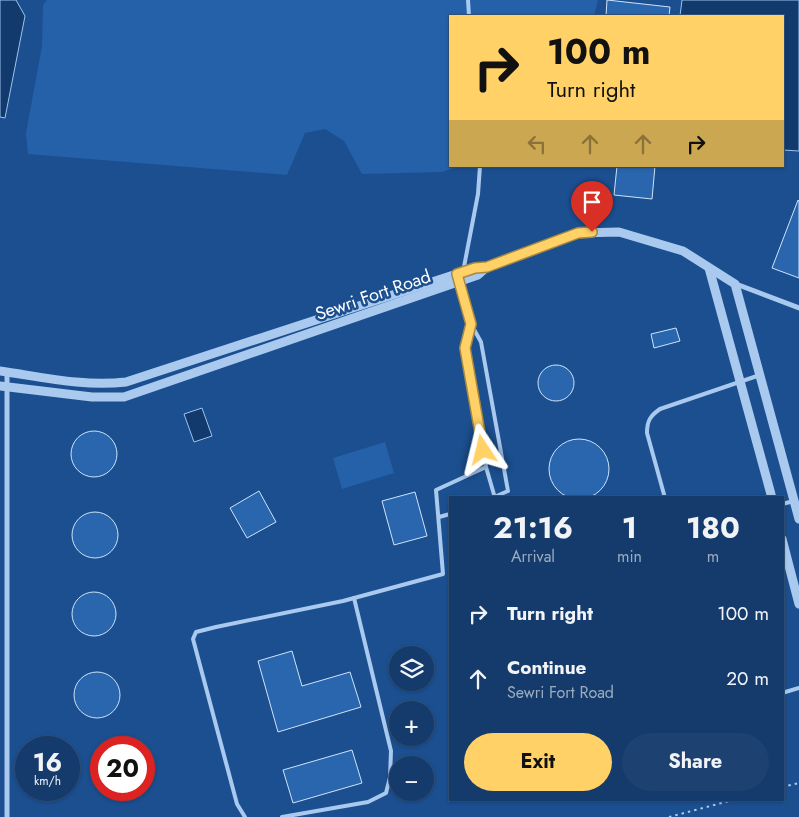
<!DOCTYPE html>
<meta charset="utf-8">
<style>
:root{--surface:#143b6b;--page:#1d4271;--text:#f1f3f6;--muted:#9dadc1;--line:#33557e;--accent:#ffd166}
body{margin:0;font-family:Jost,sans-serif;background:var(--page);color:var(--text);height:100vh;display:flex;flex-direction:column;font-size:19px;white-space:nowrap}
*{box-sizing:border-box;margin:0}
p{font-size:16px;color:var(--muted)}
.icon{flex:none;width:28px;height:28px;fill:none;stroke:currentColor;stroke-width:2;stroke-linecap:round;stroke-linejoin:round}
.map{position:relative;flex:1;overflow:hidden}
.drawer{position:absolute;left:449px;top:496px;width:335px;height:305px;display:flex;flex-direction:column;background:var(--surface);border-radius:0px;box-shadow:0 1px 4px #0004,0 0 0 1px var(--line)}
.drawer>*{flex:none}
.banner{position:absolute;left:449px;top:15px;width:335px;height:152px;border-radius:0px;box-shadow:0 1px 4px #0004,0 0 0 1px var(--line);background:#ffd166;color:#111;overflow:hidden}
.buttons{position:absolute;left:389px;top:646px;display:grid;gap:10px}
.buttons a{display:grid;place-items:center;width:45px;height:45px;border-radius:50%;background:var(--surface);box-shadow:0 1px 4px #0004,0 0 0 1px var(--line);font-size:25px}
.speed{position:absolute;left:15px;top:736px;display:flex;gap:10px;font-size:25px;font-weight:700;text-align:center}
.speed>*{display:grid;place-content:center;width:65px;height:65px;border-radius:50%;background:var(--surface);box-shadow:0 1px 4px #0004,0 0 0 1px var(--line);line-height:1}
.speed small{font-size:12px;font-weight:400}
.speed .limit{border:8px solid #d22;background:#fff;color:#111}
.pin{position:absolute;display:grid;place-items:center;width:42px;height:42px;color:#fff;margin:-51px -21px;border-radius:50% 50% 50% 0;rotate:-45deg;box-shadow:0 0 5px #0007}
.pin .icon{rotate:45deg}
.me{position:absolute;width:55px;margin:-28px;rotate:350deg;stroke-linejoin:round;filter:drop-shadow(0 0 4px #0008)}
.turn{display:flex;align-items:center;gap:18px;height:105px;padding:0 15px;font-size:22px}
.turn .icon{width:65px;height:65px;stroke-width:2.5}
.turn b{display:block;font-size:35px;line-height:42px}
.lanes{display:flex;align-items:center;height:48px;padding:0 15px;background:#0003;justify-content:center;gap:25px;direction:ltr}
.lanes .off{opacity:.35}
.eta{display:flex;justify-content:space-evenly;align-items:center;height:85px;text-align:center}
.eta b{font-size:30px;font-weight:700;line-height:35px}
.cta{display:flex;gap:10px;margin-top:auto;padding:10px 15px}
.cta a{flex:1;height:58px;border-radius:30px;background:var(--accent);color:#111;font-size:20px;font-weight:700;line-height:58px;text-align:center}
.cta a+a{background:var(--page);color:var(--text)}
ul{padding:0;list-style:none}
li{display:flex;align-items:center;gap:15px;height:65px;padding:0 15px}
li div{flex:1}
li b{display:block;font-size:19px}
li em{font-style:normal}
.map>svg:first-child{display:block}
</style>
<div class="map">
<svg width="799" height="817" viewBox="0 0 799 817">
<rect width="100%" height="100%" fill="#1b4f8f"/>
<!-- green -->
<g fill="#2461a8">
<path d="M 47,0 L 598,0 L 594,16 L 450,16 L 450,166 L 460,166 L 442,172 L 362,174 L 344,141 L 325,129 L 305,133 L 287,175 L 28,154 L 26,133 L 42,46 L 43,5 Z"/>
<path d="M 385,442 L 394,473 L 342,489 L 333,458 Z"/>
</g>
<!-- water -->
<g fill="#123a6d" stroke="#9cc4f0">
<path d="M 0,0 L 16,0 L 25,16 L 5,118 L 0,117 Z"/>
<path d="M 682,0 L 799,0 L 799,151 L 783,150 L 782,16 L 680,16 Z"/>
<path d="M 202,408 L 212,436 L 194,442 L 184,414 Z"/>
</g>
<!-- building -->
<g fill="#2a66ad" stroke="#cfe3fa">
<path d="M 607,0 L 670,7 L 669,16 L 606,16 Z"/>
<path d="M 617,166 L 655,166 L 652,199 L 614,195 Z"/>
<path d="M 798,200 L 799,201 L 799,278 L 772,268 Z"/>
<path d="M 676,328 L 680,341 L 654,348 L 651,334 Z"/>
<circle cx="556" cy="383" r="18"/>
<circle cx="94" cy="454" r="23"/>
<circle cx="579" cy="469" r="30"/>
<path d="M 259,491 L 276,522 L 247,538 L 230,508 Z"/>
<path d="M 415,492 L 427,536 L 394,545 L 382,501 Z"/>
<circle cx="95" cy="535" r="23"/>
<circle cx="94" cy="614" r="22"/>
<path d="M 292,651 L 302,686 L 350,672 L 361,707 L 278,732 L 258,661 Z"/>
<circle cx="97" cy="695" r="23"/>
<path d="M 352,750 L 362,783 L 293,803 L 283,770 Z"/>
</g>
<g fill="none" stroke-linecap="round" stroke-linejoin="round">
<!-- path -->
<g stroke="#a9c9ee" stroke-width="2" stroke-dasharray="2.5 4" stroke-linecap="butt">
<path d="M 782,787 L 799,783"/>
<path d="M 669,817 L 733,800"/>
</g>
<!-- service -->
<g stroke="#a9c9ee" stroke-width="4">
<path d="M 468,0 L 469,16"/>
<path d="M 463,272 L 478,194 L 480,166"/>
<path d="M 460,282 L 471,324 L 481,342 L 508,491 L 492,498"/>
<path d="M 486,467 L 495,498"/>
<path d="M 665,498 L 647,433 C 647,421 650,416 660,409 L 760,375"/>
<path d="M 782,504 L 794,501"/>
<path d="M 439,517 L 450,514"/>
<path d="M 782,693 L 799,688"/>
<path d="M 245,817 L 237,804 L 193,639 L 196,632 L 216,627 L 343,601 L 443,574 L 436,490 L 486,467 L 465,348 L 471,324"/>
<path d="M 282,817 L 368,802 L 386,793 L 390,777 L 391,751 L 354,598"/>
</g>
<!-- minor -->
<g stroke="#a9c9ee" stroke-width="5">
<path d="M 736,284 L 799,308"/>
<path d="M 7,372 L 7,817"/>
</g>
<!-- tertiary -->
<g stroke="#a9c9ee" stroke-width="9">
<path d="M 709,268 L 772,498"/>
<path d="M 0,371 C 42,377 84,387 126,382 L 475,268 L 487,267"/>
<path d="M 0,386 L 92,397 L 124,397 L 478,275 L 487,267 L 578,233 L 619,232 L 683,251 L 735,284 L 799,519"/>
<path d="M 782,539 L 799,604"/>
</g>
</g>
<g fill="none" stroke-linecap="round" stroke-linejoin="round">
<defs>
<path id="route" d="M 483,450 L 465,348 L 471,324 L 457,274 L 475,268 L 487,267 L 578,233 L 592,232"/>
</defs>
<!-- route casing -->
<use href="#route" stroke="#a68842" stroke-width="12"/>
<!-- route -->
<use href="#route" stroke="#ffd166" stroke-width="9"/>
</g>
<g text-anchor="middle" stroke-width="5" stroke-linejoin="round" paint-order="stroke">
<!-- street labels -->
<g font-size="18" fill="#fff" stroke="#1b4f8f">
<text transform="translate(373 295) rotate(-19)" y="6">Sewri Fort Road</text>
</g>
</g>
</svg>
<div class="buttons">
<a><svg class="icon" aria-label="layers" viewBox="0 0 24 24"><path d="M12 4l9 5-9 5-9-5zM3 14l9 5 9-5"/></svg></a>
<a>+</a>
<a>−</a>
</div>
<div class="speed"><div>16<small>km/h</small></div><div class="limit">20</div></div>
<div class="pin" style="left:592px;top:232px;background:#d93025"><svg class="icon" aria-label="arrive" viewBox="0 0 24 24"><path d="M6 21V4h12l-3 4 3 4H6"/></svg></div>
<svg class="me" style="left:483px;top:450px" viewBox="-20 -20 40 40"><path d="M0-17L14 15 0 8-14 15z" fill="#ffd166" stroke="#fff" stroke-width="4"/></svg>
<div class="banner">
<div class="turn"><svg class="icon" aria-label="right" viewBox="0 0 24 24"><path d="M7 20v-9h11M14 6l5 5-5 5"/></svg><div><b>100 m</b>Turn right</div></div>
<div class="lanes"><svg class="icon off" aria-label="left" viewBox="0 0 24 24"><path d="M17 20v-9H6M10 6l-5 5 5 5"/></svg><svg class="icon off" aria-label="ahead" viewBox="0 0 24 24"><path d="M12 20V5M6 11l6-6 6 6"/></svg><svg class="icon off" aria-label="ahead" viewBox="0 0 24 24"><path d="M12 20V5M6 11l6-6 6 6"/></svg><svg class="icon" aria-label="right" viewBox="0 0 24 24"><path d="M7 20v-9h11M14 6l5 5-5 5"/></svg></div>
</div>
<section class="drawer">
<div class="eta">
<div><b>21:16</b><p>Arrival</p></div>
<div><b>1</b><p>min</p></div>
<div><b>180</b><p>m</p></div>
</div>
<ul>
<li><svg class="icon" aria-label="right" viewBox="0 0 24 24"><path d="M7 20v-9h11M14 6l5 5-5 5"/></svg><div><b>Turn right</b></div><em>100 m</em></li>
<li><svg class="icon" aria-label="ahead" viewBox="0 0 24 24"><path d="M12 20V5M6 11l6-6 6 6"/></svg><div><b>Continue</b><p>Sewri Fort Road</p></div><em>20 m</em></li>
</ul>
<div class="cta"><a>Exit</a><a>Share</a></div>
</section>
</div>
